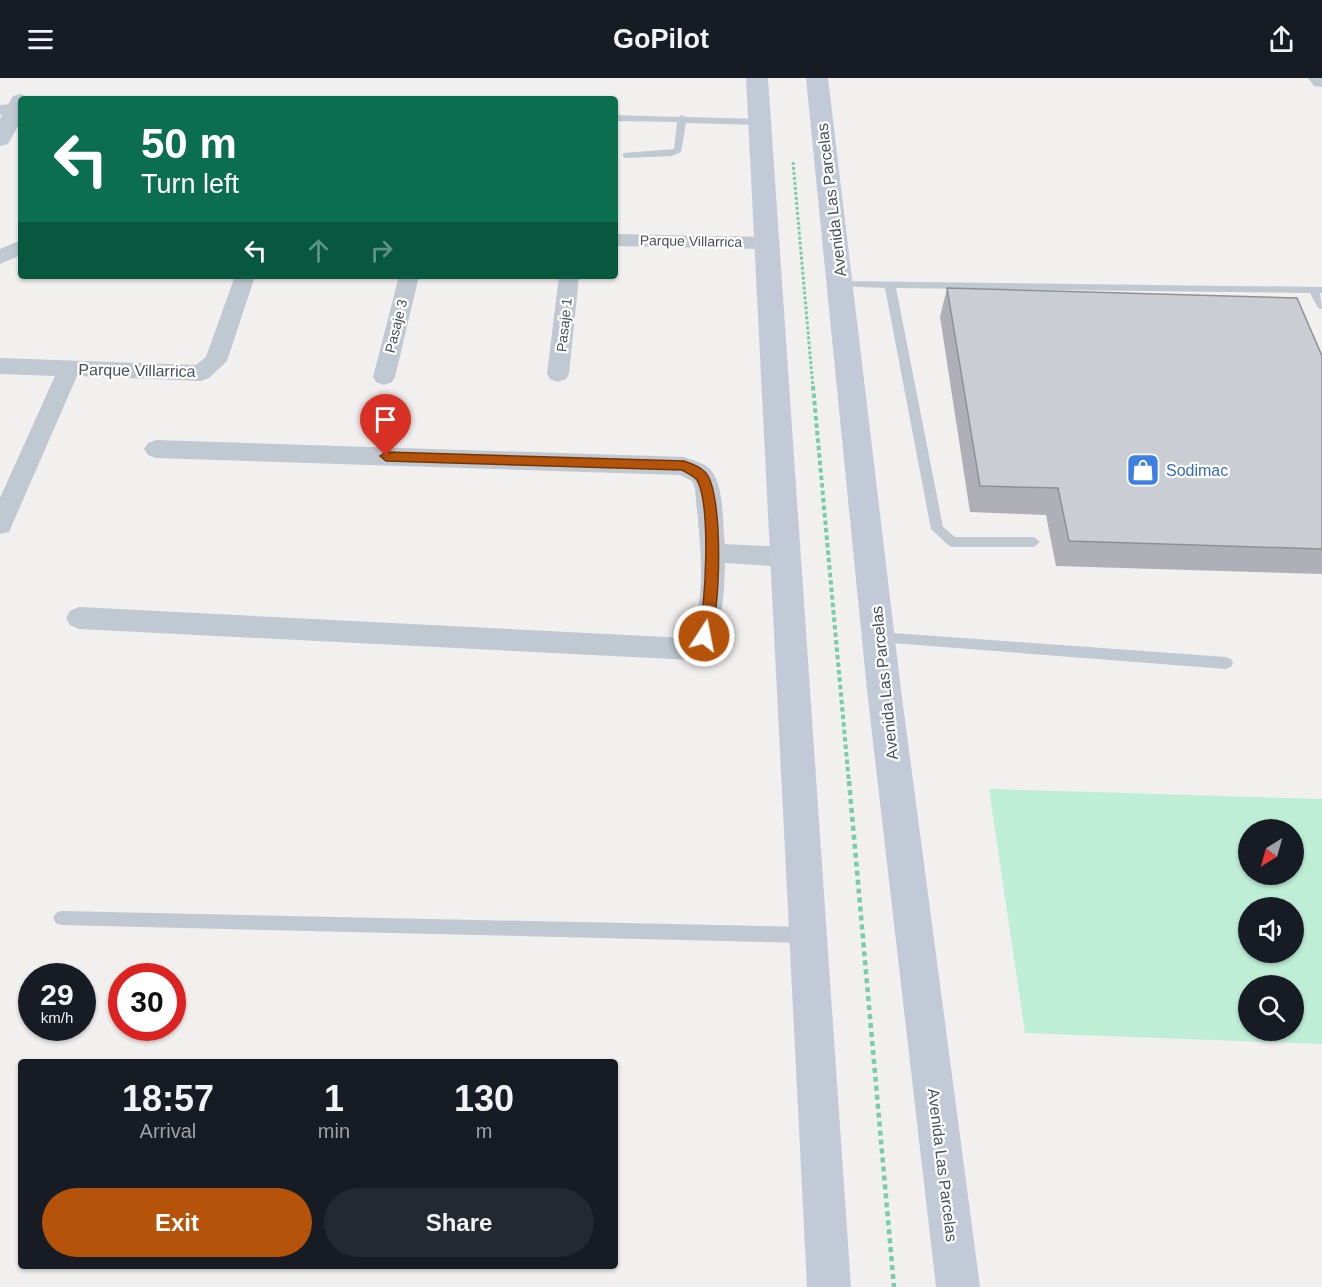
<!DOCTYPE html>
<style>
:root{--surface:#171b24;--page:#242831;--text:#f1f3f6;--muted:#9ea1a6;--accent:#b45309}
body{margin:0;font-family:Helvetica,sans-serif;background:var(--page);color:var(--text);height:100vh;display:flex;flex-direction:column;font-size:22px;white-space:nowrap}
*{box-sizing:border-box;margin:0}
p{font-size:20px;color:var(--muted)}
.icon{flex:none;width:33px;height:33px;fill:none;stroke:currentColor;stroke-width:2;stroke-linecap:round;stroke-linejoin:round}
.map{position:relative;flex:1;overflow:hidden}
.panel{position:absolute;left:18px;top:981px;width:600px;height:210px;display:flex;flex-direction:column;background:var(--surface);border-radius:6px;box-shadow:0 2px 4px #0004}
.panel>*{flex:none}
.hud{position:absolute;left:18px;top:18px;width:600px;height:183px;border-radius:6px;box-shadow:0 2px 4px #0004;background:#0b6e4f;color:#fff;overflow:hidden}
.needle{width:39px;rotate:217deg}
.fabs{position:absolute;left:1238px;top:741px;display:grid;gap:12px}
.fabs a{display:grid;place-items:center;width:66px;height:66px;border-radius:50%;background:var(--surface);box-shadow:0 2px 4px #0004;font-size:30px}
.speed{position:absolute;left:18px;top:885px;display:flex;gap:12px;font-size:30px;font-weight:700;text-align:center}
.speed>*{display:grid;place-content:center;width:78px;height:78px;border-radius:50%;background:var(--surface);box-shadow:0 2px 4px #0004;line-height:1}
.speed small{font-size:15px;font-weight:400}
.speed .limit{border:9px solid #d22;background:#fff;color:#111}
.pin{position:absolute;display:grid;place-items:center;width:51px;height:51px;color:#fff;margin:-62px -26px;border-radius:50% 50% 50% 0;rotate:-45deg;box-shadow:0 0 6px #0007}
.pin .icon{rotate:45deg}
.me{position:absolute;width:66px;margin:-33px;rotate:11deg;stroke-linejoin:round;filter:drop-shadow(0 0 4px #0008)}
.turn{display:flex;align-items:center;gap:21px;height:126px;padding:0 24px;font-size:27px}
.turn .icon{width:78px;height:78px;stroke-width:2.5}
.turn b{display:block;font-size:42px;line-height:51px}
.lanes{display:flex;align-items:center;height:57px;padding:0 24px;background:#0003;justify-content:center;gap:30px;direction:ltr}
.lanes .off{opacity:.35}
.eta{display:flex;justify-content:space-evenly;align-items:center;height:102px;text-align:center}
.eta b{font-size:36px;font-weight:700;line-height:42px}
.action{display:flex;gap:12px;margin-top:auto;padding:12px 24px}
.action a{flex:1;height:69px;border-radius:36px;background:var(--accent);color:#fff;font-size:24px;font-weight:700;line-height:69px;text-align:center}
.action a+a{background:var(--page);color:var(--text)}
header{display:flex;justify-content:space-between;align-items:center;height:78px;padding:0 24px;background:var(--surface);font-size:27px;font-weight:700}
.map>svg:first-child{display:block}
</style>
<header><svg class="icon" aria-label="menu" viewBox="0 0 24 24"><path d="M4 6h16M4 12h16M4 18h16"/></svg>GoPilot<svg class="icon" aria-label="share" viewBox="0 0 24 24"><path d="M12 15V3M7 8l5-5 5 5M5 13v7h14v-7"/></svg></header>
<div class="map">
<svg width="1322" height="1209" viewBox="0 0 1322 1209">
<rect width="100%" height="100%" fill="#f2efef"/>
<!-- green -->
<path fill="#beefd6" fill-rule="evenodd" d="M 989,711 L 1322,721 L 1322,966 L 1025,955 ZM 1248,752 L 1293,752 L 1293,796 L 1248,796 ZM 1248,830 L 1293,830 L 1293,874 L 1248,874 ZM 1248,908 L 1293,908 L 1293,952 L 1248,952 Z"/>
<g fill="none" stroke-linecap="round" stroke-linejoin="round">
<!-- path-far2 -->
<path stroke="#76ccab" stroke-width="3" stroke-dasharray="3 2" stroke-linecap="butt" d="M 793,84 L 813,310"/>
<!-- path-far1 -->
<path stroke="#76ccab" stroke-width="4" stroke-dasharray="4.5 3" stroke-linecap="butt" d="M 813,308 L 849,705"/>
<!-- path -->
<path stroke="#76ccab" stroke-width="4.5" stroke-dasharray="5 4" stroke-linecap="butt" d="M 849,703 L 894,1209"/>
<!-- service -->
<g fill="#c0c8d1" fill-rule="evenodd">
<path d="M 615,37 L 678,39 L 682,37 L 686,39 L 760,41 L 765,44 L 760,47 L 686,45 L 681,74 L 672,78 L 626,80 L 623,79 L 623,75 L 674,71 L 677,44 L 615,43 Z"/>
<path d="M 841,203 L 1322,209 L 1322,215 L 1320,215 L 1322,231 L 1318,230 L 1310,215 L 896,210 L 943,449 L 955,459 L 1034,459 L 1040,464 L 1034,469 L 952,469 L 948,467 L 931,451 L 885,210 L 837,208 L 836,206 Z"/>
<path d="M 879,554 L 1226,579 L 1231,581 L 1233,585 L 1231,589 L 1226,591 L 879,564 L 874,563 L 872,559 L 874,555 Z"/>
<path d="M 61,833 L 806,849 L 811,852 L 814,857 L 811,862 L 806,865 L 61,847 L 56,845 L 53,840 L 56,835 Z"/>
</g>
<!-- minor -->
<g fill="#c0c8d1" fill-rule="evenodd">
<path d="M 21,25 L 21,35 L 0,37 L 0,27 Z"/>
<path d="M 615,156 L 767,159 L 774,161 L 777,165 L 774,169 L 767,171 L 615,168 Z"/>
<path d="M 21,162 L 21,177 L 0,186 L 0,171 Z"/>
<path d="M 235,198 L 255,198 L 227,283 L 209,300 L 201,303 L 77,298 L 12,447 L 9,454 L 0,456 L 0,420 L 55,298 L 0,296 L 0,280 L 196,287 L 206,279 Z"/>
<path d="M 399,198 L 419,198 L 395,299 L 392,304 L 384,307 L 376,304 L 373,299 Z"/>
<path d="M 559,198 L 579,198 L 569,296 L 566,301 L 558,304 L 550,301 L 547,296 Z"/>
<path d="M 156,362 L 684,379 C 692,382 704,385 710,391 C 725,408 722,445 725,466 L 786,469 L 795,472 L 799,479 L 795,486 L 786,489 L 725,485 C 724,520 723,550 702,579 L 693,582 L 79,551 L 70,547 L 66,540 L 70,533 L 79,529 L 686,560 C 711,526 698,451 695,411 L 692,403 L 680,397 L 156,380 L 148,377 L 144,371 L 148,365 Z"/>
</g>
<!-- tertiary -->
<g fill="#c0c8d1" fill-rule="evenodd">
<path d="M 1308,0 L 1322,0 L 1322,9 L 1314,8 Z"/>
<path d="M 21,16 L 31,21 L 21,21 L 21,43 L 8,66 L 0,68 L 0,41 L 13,18 Z"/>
</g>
<!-- secondary -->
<g fill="#c2cad8" fill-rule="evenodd">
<path d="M 746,0 L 768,0 L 851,1209 L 807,1209 Z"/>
<path d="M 806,0 L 828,0 L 901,612 L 980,1209 L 936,1209 L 867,612 Z"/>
</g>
</g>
<!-- wall -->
<path fill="#afb0b7" d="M 947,210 L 1322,278 L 1322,496 L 1056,488 L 1046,437 L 970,434 L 940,239 Z"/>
<!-- building -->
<path fill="#cbcdd5" stroke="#8e9095" stroke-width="1.5" d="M 947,210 L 1297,220 L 1322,278 L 1322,471 L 1069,463 L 1058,410 L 980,408 Z"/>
<!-- route -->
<path fill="#b45309" stroke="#753606" stroke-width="1.5" d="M 386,374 L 684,383 C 690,385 700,389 705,394 C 724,412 721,538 709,562 L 700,562 L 698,558 C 706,531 711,426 697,402 C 694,398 687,395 682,392 L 386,383 L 380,378 Z"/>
<!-- icons -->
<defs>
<symbol id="shop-square" viewBox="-11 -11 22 22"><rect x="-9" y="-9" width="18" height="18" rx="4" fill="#3f7fe0" stroke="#fff"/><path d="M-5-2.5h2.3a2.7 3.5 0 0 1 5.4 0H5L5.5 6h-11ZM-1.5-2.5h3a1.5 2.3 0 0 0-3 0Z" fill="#fff"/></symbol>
</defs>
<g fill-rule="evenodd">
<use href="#shop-square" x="1124" y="373" width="38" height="38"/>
</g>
<g text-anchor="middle" stroke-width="4.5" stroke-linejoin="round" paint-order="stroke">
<!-- far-street labels -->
<g font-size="14" fill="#47505c" stroke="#fff">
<text transform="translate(691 163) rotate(1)" y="5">Parque Villarrica</text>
<text transform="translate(564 247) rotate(-84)" y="5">Pasaje 1</text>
<text transform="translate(396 248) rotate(-76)" y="5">Pasaje 3</text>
</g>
<!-- street labels -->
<g font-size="16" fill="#47505c" stroke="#fff">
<text transform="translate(831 122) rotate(-97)" y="6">Avenida Las Parcelas</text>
<text transform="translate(137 292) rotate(1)" y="6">Parque Villarrica</text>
<text transform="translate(884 605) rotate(-96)" y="6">Avenida Las Parcelas</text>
<text transform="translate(943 1087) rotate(83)" y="6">Avenida Las Parcelas</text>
</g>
<!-- shop labels -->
<g font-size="16" fill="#366cbe" stroke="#fff" text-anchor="start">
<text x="1166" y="398">Sodimac</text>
</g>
</g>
</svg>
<div class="fabs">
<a><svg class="needle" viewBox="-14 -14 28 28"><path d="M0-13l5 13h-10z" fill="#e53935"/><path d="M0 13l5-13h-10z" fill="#9ea1a6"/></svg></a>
<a><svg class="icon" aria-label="sound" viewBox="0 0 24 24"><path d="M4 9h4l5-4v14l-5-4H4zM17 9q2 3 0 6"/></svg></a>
<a><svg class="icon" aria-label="search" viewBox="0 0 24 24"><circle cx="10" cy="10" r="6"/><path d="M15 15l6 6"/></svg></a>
</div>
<div class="speed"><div>29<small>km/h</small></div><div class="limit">30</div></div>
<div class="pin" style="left:386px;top:378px;background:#d93025"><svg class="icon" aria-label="arrive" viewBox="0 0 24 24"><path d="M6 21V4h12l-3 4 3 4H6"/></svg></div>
<svg class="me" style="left:704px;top:558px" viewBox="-20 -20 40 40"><circle r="17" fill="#b45309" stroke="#fff" stroke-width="3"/><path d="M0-11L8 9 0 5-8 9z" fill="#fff"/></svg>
<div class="hud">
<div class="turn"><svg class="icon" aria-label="left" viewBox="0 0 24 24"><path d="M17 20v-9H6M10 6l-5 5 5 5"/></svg><div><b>50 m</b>Turn left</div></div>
<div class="lanes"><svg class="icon" aria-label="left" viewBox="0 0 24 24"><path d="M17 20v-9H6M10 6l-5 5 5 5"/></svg><svg class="icon off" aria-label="ahead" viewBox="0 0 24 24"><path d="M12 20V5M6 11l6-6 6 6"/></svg><svg class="icon off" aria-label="right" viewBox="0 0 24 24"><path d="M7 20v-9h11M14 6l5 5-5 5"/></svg></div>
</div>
<section class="panel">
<div class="eta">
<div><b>18:57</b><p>Arrival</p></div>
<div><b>1</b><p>min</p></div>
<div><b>130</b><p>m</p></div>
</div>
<div class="action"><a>Exit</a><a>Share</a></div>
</section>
</div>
